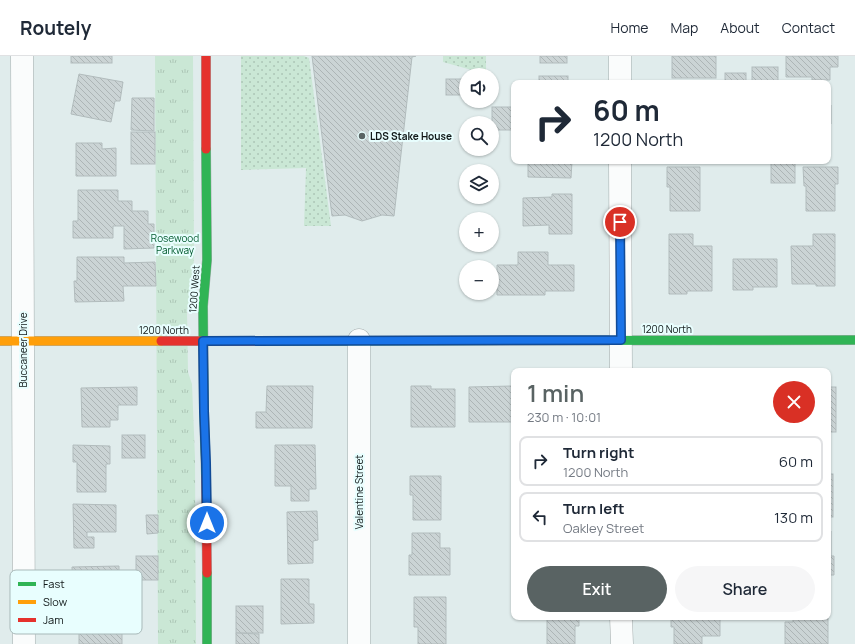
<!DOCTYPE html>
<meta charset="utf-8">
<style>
:root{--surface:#fff;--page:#f6f6f7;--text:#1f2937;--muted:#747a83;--line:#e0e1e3;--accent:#596363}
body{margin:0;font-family:Manrope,sans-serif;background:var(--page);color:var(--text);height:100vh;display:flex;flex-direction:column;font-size:15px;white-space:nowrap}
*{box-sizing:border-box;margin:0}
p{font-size:13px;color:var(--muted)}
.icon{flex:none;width:22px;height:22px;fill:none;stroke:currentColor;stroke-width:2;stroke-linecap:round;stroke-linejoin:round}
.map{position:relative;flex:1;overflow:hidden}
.panel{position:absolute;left:511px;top:312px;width:320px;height:252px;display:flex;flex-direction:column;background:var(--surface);border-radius:8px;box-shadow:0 1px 3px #0004}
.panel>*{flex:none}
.hud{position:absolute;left:511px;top:24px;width:320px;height:84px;border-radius:8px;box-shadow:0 1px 3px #0004;background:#fff;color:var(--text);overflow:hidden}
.fabs{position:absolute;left:459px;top:12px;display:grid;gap:8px}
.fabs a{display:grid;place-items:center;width:40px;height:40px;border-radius:50%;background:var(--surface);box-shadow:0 1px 3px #0004;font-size:20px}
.pin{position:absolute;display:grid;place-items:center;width:34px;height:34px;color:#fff;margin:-17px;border:2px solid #fff;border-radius:50%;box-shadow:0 1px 4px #0007}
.me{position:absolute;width:44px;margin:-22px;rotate:0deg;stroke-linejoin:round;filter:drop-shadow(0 0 3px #0008)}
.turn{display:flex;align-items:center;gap:14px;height:84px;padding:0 16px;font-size:18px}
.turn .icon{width:52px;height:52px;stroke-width:2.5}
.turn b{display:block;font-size:28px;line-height:34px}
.round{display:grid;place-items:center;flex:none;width:42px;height:42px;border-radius:21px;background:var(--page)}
.head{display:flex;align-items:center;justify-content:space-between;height:68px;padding:0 16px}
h1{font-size:24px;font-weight:600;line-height:30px;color:var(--accent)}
.primary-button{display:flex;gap:8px;margin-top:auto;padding:8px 16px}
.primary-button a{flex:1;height:46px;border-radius:24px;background:var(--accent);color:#fff;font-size:16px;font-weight:600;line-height:46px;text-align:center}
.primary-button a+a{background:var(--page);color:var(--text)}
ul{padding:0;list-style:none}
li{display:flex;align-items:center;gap:12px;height:50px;margin:0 8px 6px;padding:0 8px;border:2px solid var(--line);border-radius:8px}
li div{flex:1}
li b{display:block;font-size:15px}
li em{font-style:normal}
header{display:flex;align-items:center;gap:24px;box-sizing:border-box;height:56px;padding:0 20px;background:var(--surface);border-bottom:1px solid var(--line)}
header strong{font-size:19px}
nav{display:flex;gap:22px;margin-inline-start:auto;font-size:14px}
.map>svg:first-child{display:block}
</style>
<header>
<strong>Routely</strong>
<nav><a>Home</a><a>Map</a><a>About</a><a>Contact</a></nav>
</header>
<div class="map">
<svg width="855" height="588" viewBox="0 0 855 588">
<defs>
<pattern id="grass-dots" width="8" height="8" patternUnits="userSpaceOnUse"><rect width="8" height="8" fill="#cae7d5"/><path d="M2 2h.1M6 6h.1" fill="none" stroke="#acc6b6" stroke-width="1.8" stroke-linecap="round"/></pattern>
<pattern id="park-tufts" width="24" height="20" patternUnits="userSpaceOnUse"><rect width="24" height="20" fill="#cae7d5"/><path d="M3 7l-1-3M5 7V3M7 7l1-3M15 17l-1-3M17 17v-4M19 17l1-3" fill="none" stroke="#acc6b6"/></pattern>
<pattern id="building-back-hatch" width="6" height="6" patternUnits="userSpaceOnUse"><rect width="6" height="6" fill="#cbd4d5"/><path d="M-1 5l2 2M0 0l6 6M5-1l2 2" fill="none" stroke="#adb5b6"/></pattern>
</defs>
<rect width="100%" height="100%" fill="#e0ecec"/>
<!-- grass -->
<g fill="url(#grass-dots)">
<path d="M 241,0 L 304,0 L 309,2 L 331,170 L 304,170 L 306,112 L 241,114 Z"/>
<path d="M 443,0 L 486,0 L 486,18 L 443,6 Z"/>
</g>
<!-- park -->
<path fill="url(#park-tufts)" d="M 155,0 L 193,0 L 194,197 L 193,229 L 187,255 L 188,316 L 192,328 L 195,402 L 196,588 L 158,588 Z"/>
<!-- building -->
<g fill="url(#building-back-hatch)" stroke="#b2bcbd">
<rect x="71" y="0" width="41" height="7"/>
<path d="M 312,0 L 416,0 L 412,1 L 394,160 L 382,159 L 362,165 L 345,159 L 332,160 Z"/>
<rect x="540" y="0" width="27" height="7"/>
<rect x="672" y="0" width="44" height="22"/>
<path d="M 786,0 L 838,0 L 838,11 L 830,11 L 830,24 L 812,24 L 812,21 L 786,21 Z"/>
<rect x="752" y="11" width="26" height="16"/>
<rect x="725" y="17" width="21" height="10"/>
<path d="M 79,18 L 123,26 L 120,45 L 115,45 L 111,66 L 71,58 Z"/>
<rect x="539" y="20" width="29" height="7"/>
<rect x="446" y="23" width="20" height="16"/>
<path d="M 132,42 L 154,42 L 154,75 L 131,74 Z"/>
<path d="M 828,49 L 831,49 L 831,68 L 828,68 L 828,94 Z"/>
<rect x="492" y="51" width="22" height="23"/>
<rect x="131" y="76" width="24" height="32"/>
<path d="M 76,87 L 102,87 L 102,93 L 116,92 L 116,120 L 76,120 Z"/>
<path d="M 528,105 L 572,105 L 571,122 L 528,121 Z"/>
<rect x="771" y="105" width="24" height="22"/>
<path d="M 667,111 L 700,111 L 700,155 L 670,155 L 670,131 L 667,131 Z"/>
<path d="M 803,111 L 838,111 L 838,128 L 835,128 L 835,155 L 806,155 L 806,130 L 804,130 Z"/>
<path d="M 78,134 L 118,134 L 118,145 L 132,145 L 132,155 L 148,155 L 148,168 L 154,168 L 154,192 L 124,193 L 124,170 L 113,170 L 113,182 L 73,182 L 73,165 L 78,165 Z"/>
<path d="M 552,138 L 572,138 L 572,178 L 549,178 L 549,169 L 523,170 L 523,142 L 552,141 Z"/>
<path d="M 669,178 L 693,178 L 693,190 L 712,190 L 712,235 L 687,235 L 687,238 L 669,238 Z"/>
<path d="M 813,178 L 835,178 L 835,230 L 816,230 L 816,228 L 792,228 L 791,190 L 813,190 Z"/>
<path d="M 518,196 L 548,196 L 548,209 L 574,209 L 574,235 L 545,235 L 545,239 L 497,239 L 497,209 L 518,209 Z"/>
<path d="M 77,201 L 124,201 L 124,207 L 155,206 L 156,230 L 123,230 L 124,245 L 75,246 L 74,225 L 77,225 Z"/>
<path d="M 733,203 L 777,203 L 777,231 L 753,231 L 753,234 L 733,234 Z"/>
<path d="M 267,330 L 313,330 L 312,372 L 256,372 L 256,356 L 266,356 Z"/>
<path d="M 411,330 L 431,330 L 431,333 L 455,333 L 455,371 L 411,371 Z"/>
<path d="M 512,330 L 512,366 L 469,366 L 469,331 Z"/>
<path d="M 137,331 L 137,349 L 118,349 L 118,364 L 110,364 L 110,371 L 82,371 L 81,332 Z"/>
<rect x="828" y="331" width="8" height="45"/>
<rect x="122" y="379" width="23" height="23"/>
<path d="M 73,389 L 110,390 L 110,408 L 106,408 L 106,436 L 77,436 L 77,406 L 73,406 Z"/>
<path d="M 275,389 L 315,389 L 316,433 L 309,433 L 309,445 L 291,445 L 291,430 L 275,430 Z"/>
<rect x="828" y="418" width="5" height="43"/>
<path d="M 410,420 L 441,420 L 441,464 L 413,464 L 413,439 L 410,439 Z"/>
<path d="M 73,448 L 116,449 L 116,476 L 87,476 L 87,481 L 94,481 L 94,492 L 74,492 Z"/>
<path d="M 317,455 L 318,484 L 313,485 L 313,507 L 288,508 L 287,456 Z"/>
<path d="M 146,459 L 158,459 L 158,477 L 147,478 Z"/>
<path d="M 828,475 L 831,475 L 831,500 L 834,500 L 834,519 L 828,519 Z"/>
<path d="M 412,477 L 440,477 L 440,492 L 450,492 L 450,519 L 409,519 L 409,499 L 412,499 Z"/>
<rect x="136" y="500" width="22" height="24"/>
<path d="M 119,510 L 119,518 L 132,524 L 133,543 L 120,543 L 120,549 L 73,548 L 72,511 Z"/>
<path d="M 281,523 L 309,523 L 309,548 L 314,548 L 314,567 L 281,568 Z"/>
<path d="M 414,541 L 446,541 L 446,588 L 418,588 L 418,571 L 414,571 Z"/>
<path d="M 828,542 L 828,588 L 785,588 L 785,566 L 793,566 L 793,561 L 828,561 Z"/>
<rect x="236" y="550" width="27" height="27"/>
<path d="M 547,561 L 579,561 L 579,570 L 575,570 L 575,588 L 547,588 Z"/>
<path d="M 671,561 L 720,561 L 720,580 L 702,580 L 702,588 L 674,588 L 674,571 L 671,571 Z"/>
<path d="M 122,565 L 122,588 L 79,588 L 79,566 Z"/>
<path d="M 236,577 L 259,578 L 259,588 L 236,588 Z"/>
</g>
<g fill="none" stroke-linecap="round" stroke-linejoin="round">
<defs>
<g id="street">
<path d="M 22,0 L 24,588"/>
<path d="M 620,0 L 620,27"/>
<path d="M 620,105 L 621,315"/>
<path d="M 359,284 L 359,588"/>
<path d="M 621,561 L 622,588"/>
</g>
<g id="fast">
<path d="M 261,285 L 855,284"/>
<path d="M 206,420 L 204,355 L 203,250 L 207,204 L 206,93"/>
<path d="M 207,517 L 207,588"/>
</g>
<path id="slow" d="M 0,285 L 161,285"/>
<g id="jam">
<path d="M 206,0 L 206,93"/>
<path d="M 161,285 L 261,285"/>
<path d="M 206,420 L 207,517"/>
</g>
</defs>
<!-- street casing -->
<use href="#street" stroke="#a2abab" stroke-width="23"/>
<!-- fast casing -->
<use href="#fast" stroke="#a2abab" stroke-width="10"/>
<!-- slow casing -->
<use href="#slow" stroke="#a2abab" stroke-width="10"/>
<!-- jam casing -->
<use href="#jam" stroke="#a2abab" stroke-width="10"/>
<!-- street -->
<use href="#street" stroke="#fafcfc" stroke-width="22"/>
<!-- fast -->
<use href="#fast" stroke="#30b455" stroke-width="9"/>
<!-- slow -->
<use href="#slow" stroke="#ff9f0a" stroke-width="9"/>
<!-- jam -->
<use href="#jam" stroke="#e5322d" stroke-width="9"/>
</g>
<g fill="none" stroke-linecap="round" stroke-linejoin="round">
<defs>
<path id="route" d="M 207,467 L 206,407 L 204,355 L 203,285 L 621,284 L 620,166"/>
</defs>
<!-- route casing -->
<use href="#route" stroke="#114b97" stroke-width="10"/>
<!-- route -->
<use href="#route" stroke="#1a73e8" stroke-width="7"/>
</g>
<!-- markers -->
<circle fill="#596363" stroke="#e8fefe" stroke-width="1.5" cx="362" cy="80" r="4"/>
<g text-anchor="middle" stroke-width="4" stroke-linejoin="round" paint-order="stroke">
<!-- poi labels -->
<g font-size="10" font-weight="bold" fill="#111919" stroke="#e8fefe" text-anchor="start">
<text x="370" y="84">LDS Stake House</text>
</g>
<!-- park labels -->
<g font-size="10" fill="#00592c" stroke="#e8fefe">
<text x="175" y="186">Rosewood<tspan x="175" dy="12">Parkway</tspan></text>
</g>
<!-- street labels -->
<g font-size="10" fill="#111919" stroke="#e8fefe">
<text transform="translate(194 233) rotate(-86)" y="4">1200 West</text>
<text x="667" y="277">1200 North</text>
<text x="164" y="278">1200 North</text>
<text transform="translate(23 294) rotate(-90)" y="4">Buccaneer Drive</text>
<text transform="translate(359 436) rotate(-90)" y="4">Valentine Street</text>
</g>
</g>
<!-- legend -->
<rect x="10" y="514" width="132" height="64" rx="6" fill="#e8fefe" stroke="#a8b9b9" stroke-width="1"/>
<rect x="18" y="526" width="18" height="4" fill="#30b455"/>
<rect x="18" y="544" width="18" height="4" fill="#ff9f0a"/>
<rect x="18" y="562" width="18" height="4" fill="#e5322d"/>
<g font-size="11" fill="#111919">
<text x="43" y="532">Fast</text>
<text x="43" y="550">Slow</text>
<text x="43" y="568">Jam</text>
</g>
</svg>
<div class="fabs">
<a><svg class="icon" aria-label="sound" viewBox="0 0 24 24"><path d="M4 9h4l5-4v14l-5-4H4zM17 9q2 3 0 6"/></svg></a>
<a><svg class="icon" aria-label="search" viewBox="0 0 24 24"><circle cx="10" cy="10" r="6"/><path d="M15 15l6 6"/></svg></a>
<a><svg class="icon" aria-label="layers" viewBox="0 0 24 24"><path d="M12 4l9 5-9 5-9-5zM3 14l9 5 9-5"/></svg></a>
<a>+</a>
<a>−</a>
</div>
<div class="pin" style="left:620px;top:166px;background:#d93025"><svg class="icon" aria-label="arrive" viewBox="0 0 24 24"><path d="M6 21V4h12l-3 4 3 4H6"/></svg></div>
<svg class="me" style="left:207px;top:467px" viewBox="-20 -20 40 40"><circle r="17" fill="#1a73e8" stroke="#fff" stroke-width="3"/><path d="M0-11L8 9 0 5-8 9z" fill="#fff"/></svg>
<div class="hud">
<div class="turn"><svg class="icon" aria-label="right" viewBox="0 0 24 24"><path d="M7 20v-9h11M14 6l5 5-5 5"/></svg><div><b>60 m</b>1200 North</div></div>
</div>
<section class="panel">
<div class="head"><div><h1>1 min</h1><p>230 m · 10:01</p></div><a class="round" style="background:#d93025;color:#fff"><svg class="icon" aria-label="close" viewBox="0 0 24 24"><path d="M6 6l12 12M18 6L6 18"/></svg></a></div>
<ul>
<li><svg class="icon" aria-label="right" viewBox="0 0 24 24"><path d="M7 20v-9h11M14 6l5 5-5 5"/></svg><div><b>Turn right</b><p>1200 North</p></div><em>60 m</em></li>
<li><svg class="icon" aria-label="left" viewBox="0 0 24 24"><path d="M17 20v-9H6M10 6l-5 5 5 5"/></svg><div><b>Turn left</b><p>Oakley Street</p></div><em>130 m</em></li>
</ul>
<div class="primary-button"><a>Exit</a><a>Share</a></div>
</section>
</div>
